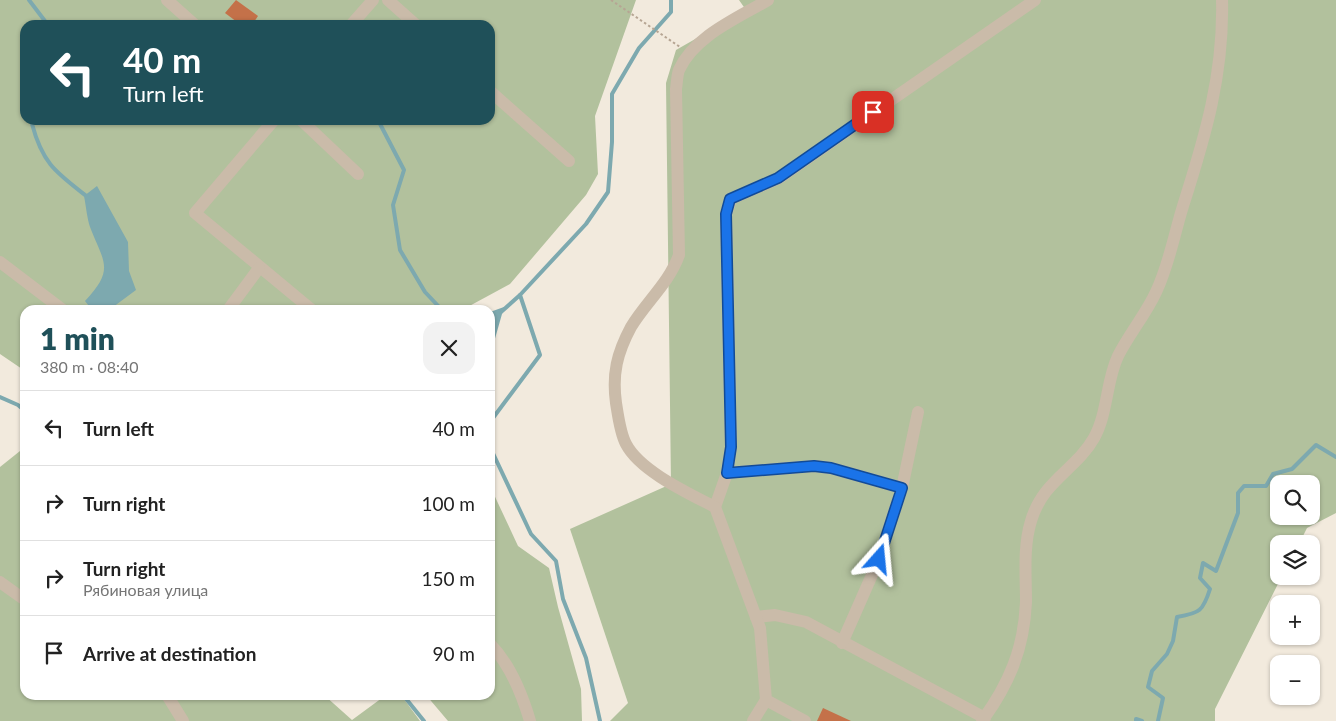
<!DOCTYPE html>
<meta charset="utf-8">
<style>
:root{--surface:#fff;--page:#f2f2f2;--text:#222;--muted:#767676;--line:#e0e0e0;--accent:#1f5059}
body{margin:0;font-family:Lato,sans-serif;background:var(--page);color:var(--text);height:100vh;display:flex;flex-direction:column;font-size:19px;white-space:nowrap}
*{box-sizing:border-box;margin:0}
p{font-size:16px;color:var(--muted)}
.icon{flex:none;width:28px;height:28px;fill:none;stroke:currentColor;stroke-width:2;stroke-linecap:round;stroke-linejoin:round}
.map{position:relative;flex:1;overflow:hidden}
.panel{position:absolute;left:20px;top:305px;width:475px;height:395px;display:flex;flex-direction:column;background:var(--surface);border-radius:15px;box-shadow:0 1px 4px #0004}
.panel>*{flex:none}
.top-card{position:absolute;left:20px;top:20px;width:475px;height:105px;border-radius:15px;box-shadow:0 1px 4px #0004;background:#1f5059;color:#fff;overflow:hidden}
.fabs{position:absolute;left:1270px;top:475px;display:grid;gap:10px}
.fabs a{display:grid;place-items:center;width:50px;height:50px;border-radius:10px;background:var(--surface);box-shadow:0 1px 4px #0004;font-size:25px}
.pin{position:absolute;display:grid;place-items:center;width:42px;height:42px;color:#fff;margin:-21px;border-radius:10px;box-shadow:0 2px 8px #0006}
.me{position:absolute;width:55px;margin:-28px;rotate:18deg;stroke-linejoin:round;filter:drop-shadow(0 0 4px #0008)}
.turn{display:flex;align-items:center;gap:18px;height:105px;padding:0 20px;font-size:22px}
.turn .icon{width:65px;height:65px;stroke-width:2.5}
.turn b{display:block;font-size:35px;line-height:42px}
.round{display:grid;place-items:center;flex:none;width:52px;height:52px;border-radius:15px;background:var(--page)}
.overview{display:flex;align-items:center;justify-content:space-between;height:85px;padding:0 20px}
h1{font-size:30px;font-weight:800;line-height:38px;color:var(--accent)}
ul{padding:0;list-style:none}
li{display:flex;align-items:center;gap:15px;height:75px;padding:0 20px;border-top:1px solid var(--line)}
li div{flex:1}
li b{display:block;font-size:19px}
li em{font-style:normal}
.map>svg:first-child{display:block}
</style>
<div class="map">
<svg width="1336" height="721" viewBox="0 0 1336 721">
<rect width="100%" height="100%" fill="#f2eadd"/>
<!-- green -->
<g fill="#b2c19d" fill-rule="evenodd">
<path d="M 0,0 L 636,0 L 595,116 L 598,174 L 586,195 L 510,284 L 462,310 L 25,310 L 25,371 L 0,354 ZM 25,25 L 490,25 L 490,120 L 25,120 Z"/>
<path d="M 739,0 L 1336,0 L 1336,513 L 1307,528 L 1299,544 L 1279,544 L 1279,576 L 1282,576 L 1215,709 L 1215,721 L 610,721 L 628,703 L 570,529 L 671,484 L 666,83 L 676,50 L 746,10 ZM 1279,484 L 1311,484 L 1311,516 L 1279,516 Z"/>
<path d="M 25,447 L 25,695 L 324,695 L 352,720 L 386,695 L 401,695 L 420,721 L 0,721 L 0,467 Z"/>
<path d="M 490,486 L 518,546 L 549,568 L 558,607 L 581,689 L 582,721 L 448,721 L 426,695 L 490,695 Z"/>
</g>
<!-- water -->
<g fill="#7da9af">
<path d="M 97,186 L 128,242 L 129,271 L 136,290 L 109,310 L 92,310 L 85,301 C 115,269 104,263 90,227 C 87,218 86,206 84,196 Z"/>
<path d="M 504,307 L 494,342 L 490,342 L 490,312 Z"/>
</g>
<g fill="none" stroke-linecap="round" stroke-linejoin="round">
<!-- stream -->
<g stroke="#7da9af" stroke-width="4">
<path d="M 29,0 L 48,25"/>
<path d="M 33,120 L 32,124 C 43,165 57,173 89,198"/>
<path d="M 378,120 L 404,170 L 393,205 L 400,250 L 425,292 L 442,310"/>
<path d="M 501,312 L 520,295"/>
<path d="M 0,397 L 18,405 L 25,411"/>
<path d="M 490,422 L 540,355 L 520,295 L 586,224 L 608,192 L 612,142 L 612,94 L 639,48 L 671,12 L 671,0"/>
<path d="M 490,447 L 531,534 L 556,561 L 563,599 L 586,658 L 600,721"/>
<path d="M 403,695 L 424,721"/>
<path d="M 1136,721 L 1136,719 L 1142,721"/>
<path d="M 1158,721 L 1163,698 L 1148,687 L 1152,671 L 1167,654 L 1173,641 L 1177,617 C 1200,613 1203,611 1210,589 L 1200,578 L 1203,563 L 1216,571 L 1238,513 L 1238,493 L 1244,486 L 1266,486 L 1273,474 L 1292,469 L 1316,445 L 1336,457"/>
</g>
</g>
<!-- building -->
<g fill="#c47149">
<path d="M 236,0 L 258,16 L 252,25 L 241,25 L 225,13 Z"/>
<path d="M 823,708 L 851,721 L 817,721 Z"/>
</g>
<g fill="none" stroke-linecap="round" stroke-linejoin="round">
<!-- path -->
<path stroke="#b6a593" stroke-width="2" stroke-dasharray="2.5 2.5" stroke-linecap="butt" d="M 611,0 L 680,47"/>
<!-- minor -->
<g stroke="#cabba9" stroke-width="12">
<path d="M 167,0 L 195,25"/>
<path d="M 388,0 L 416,25"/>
<path d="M 351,25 L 373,0"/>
<path d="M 490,91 L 569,161"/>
<path d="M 274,120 L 195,213 L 312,310"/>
<path d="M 301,120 L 358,174"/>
<path d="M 0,262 L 63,310"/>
<path d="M 228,310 L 259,268"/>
<path d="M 727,473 L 814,466 L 831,468 L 902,488"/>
<path d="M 715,507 L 727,473 L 731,447 L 726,214 L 731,199 L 779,178 L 1035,0"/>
<path d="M 0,582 L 25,600"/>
<path d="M 756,617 L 775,615 L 806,622 L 985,718"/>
<path d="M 842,643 L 879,559 L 902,488 L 918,412"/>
<path d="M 490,644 C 510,664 522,694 530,721"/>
<path d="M 167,695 L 183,721"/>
<path d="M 766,700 L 805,721"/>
<path d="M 753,721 L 766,700 L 760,628 L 715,507 C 688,493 640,471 626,444 C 620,433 618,415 616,403 C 612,374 617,353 631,327 C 646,302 669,283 679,255 L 676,89 C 677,83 677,75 679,70 C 694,36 738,18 768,0"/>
<path d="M 982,721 C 1009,684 1024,649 1026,602 C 1026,575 1023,547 1031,521 C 1043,480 1076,470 1094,438 C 1108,413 1106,381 1118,356 C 1129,334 1146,314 1156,292 C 1169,265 1174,235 1183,206 C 1205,137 1224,74 1222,0"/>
</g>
</g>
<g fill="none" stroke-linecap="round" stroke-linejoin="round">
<defs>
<path id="route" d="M 873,112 L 778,178 L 730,199 L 726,214 L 731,447 L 727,473 L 814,466 L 831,468 L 902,488 L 879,559"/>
</defs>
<!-- route casing -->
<use href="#route" stroke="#114b97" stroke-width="12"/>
<!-- route -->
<use href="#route" stroke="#1a73e8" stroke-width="9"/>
</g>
</svg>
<div class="fabs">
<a><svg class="icon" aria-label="search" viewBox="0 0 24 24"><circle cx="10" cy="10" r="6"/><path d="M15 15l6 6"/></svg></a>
<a><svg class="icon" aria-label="layers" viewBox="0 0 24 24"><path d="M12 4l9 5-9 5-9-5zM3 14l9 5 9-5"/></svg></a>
<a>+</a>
<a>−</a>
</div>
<div class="pin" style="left:873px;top:112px;background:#d93025"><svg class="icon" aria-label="arrive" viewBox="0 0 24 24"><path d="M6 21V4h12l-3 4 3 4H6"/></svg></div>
<svg class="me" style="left:879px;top:559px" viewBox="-20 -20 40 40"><path d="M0-17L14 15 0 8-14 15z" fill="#1a73e8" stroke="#fff" stroke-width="4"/></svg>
<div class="top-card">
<div class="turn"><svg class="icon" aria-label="left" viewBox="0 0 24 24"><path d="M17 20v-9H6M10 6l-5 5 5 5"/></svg><div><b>40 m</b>Turn left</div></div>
</div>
<section class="panel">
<div class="overview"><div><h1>1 min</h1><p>380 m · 08:40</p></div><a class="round"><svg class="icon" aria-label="close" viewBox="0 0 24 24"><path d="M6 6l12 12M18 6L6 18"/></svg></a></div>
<ul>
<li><svg class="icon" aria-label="left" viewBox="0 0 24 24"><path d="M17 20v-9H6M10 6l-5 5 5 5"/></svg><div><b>Turn left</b></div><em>40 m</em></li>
<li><svg class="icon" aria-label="right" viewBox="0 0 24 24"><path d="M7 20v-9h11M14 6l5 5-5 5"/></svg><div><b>Turn right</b></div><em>100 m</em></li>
<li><svg class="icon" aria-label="right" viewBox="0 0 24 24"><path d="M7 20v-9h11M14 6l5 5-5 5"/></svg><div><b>Turn right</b><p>Рябиновая улица</p></div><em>150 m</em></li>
<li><svg class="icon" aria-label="arrive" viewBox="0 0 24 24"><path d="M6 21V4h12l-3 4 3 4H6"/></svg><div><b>Arrive at destination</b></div><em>90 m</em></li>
</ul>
</section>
</div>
